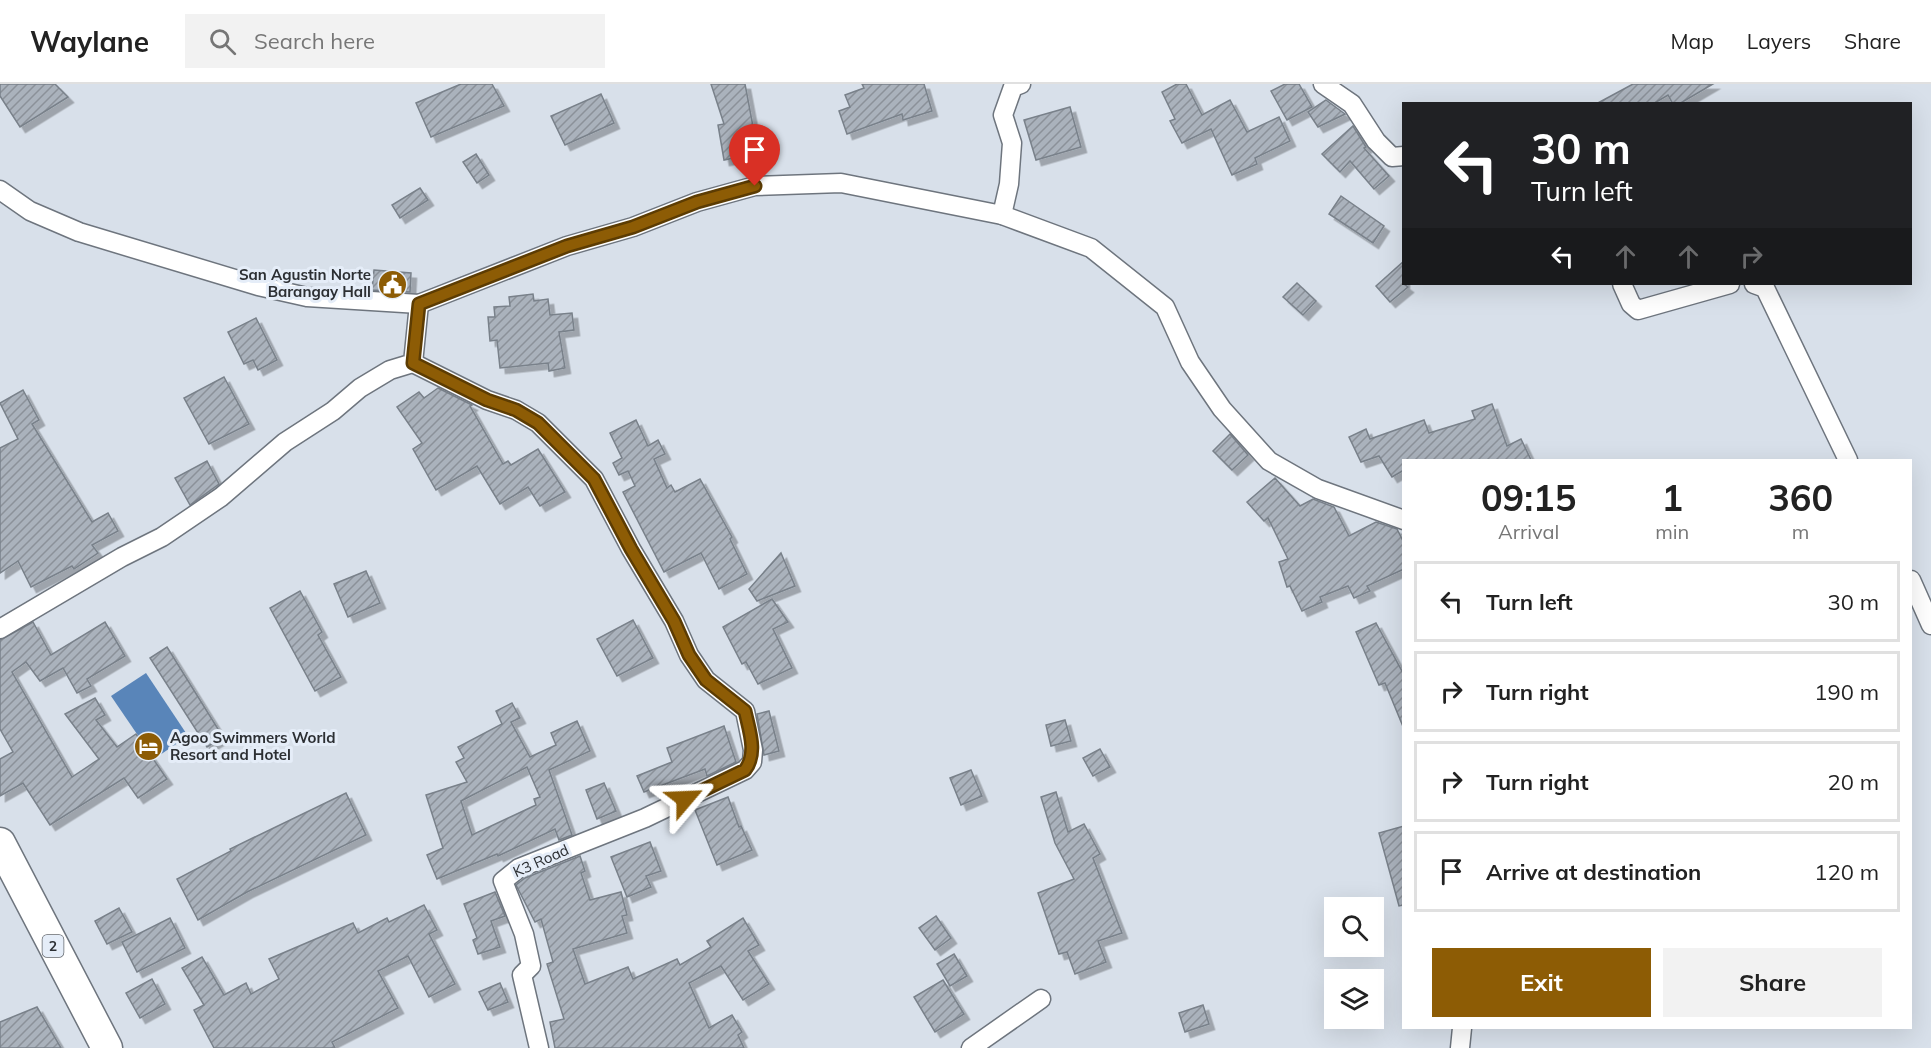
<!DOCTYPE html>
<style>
:root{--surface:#fff;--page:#f2f2f2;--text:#222;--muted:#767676;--line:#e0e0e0;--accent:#8d5c05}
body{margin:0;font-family:Mulish,sans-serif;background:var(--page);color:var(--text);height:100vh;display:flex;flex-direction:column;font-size:22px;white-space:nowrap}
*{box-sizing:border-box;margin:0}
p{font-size:20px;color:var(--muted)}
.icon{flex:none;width:33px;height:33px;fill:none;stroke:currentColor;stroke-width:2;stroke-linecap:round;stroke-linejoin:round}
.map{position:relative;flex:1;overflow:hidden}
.panel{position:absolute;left:1402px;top:375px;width:510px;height:570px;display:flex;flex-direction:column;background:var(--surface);border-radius:0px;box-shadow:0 6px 24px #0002}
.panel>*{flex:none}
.top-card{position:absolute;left:1402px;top:18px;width:510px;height:183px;border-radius:0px;box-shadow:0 6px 24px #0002;background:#202124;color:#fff;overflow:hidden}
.controls{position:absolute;left:1324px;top:813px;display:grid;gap:12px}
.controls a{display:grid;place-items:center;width:60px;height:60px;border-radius:0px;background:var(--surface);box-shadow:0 6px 24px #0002;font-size:30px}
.pin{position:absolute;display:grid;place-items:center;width:51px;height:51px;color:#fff;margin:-62px -26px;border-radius:50% 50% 50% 0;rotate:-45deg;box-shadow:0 0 6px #0007}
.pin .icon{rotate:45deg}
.me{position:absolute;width:66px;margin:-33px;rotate:64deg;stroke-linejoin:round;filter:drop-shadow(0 0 4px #0008)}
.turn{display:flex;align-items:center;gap:21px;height:126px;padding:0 30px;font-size:27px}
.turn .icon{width:78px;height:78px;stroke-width:2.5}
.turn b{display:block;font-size:42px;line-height:51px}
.lanes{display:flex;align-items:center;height:57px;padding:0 30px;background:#0003;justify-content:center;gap:30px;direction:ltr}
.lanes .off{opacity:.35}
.eta{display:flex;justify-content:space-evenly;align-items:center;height:102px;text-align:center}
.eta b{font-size:36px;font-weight:700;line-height:42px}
.cta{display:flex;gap:12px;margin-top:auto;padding:12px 30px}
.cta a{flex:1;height:69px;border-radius:0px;background:var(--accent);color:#fff;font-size:24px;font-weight:700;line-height:69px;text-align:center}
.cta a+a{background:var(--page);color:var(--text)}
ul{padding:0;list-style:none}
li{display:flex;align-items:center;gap:18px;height:81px;margin:0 12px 9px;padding:0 18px;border:3px solid var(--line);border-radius:0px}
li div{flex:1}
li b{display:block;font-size:22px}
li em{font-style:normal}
header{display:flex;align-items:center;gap:36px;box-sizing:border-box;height:84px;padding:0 30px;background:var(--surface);border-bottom:2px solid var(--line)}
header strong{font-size:28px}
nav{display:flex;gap:33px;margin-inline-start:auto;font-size:21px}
.search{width:420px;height:54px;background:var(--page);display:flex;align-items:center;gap:15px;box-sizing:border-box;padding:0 21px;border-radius:0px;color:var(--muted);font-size:22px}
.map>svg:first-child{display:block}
</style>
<header>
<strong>Waylane</strong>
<div class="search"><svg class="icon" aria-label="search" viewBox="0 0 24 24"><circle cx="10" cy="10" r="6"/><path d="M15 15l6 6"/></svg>Search here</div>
<nav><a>Map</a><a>Layers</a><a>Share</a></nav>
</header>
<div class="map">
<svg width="1931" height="964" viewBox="0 0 1931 964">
<defs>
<pattern id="building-hatch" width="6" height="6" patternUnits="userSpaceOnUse" patternTransform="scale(1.5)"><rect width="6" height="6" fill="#aab2bc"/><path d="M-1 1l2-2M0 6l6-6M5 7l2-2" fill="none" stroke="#8b9199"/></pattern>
<filter id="shadow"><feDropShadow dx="5.5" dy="5.5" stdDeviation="0" flood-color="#0004"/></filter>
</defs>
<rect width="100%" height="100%" fill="#d8e0ea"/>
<!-- water -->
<path fill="#5985b9" d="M 146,589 L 188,652 L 154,675 L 111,612 Z"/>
<!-- building -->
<g fill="url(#building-hatch)" stroke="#79818a" stroke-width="1.5" fill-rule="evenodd" filter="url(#shadow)">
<path d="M 0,0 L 55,0 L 68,13 L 20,43 L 0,12 Z"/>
<path d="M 461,0 L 492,0 L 504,22 L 431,53 L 416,19 Z"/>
<path d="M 711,0 L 745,0 L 758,69 L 724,76 L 718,41 L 724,40 Z"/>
<path d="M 862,0 L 924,0 L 932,27 L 903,36 L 902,30 L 847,50 L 839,27 L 850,23 L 845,11 L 864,4 Z"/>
<path d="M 1177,0 L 1186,0 L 1202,31 L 1230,16 L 1247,48 L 1279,33 L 1290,57 L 1255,74 L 1257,80 L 1232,91 L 1211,45 L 1182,59 L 1170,37 L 1175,35 L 1162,8 Z"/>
<path d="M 1285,0 L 1299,0 L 1312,23 L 1287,36 L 1271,7 Z"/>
<path d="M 1633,0 L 1713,0 L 1679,20 L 1673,20 L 1668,11 L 1653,20 L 1596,20 Z"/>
<path d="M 601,10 L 614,39 L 565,61 L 551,32 Z"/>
<path d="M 1326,16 L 1345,30 L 1318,43 L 1308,28 Z"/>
<path d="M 1070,23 L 1081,63 L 1036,76 L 1024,36 Z"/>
<path d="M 1353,42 L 1366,63 L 1364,64 L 1389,92 L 1374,105 L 1350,77 L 1340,88 L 1322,70 Z"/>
<path d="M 476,70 L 489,91 L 477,99 L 463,78 Z"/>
<path d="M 420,104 L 428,116 L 400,134 L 392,121 Z"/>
<path d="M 1341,112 L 1384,142 L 1373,159 L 1329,130 Z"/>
<path d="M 1404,177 L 1404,200 L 1408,203 L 1390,218 L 1376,202 Z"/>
<path d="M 374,186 L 411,189 L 410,208 L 372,206 Z"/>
<path d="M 1297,199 L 1316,217 L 1303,231 L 1283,213 Z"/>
<path d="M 533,210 L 534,217 L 548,215 L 550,231 L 572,229 L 574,246 L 559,248 L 565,284 L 549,287 L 548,279 L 500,284 L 497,256 L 490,257 L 488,233 L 495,233 L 494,223 L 510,222 L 509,213 Z"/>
<path d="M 256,234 L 277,276 L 258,286 L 253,276 L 244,280 L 228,248 Z"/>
<path d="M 224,293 L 249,340 L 209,360 L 184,314 Z"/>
<path d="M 438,304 L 472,321 L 470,322 L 503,380 L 508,377 L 511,381 L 538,365 L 565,408 L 540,422 L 528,403 L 500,420 L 477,382 L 436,406 L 413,365 L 422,359 L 397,323 L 419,308 L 424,314 Z"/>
<path d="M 23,306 L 39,336 L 32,340 L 92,438 L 108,429 L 118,447 L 92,461 L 98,469 L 74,485 L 72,482 L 31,503 L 18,477 L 0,489 L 0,364 L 18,355 L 0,319 Z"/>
<path d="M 1492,320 L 1507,362 L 1521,355 L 1531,376 L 1404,376 L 1404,386 L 1392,393 L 1379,372 L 1361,378 L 1349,353 L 1366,345 L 1370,355 L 1424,336 L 1429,349 L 1475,335 L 1472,327 Z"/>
<path d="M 636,336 L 648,362 L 658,356 L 665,370 L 654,375 L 667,404 L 671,401 L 675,408 L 700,395 L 732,453 L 730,455 L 747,490 L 719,505 L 701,469 L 664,488 L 623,408 L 635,402 L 628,387 L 619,391 L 613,379 L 622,374 L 610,349 Z"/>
<path d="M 1230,350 L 1248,371 L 1232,386 L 1213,367 Z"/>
<path d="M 207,377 L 219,400 L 190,421 L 175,394 Z"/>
<path d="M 1275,394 L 1300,422 L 1313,415 L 1334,423 L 1349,452 L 1376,438 L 1397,445 L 1404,459 L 1404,485 L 1367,502 L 1370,507 L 1354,514 L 1348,502 L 1320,513 L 1322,518 L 1302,527 L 1290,502 L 1287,503 L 1279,478 L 1288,475 L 1268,434 L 1264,437 L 1247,418 Z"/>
<path d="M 781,469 L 795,502 L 757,517 L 749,505 Z"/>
<path d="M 366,487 L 380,519 L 348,533 L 334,500 Z"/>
<path d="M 300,507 L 322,548 L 318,551 L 341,593 L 315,607 L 270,524 Z"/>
<path d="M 772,515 L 788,538 L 773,545 L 792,584 L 758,600 L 746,578 L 742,580 L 723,543 Z"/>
<path d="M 633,536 L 653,574 L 617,592 L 597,555 Z"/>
<path d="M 33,538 L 51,571 L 105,538 L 125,572 L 87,595 L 91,602 L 77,609 L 63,584 L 40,597 L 26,578 L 12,588 L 72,693 L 99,675 L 65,630 L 95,614 L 105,631 L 96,636 L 117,663 L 136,650 L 167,695 L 138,714 L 124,694 L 50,741 L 23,699 L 0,712 L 0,675 L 13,668 L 0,645 L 0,556 Z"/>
<path d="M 1376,539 L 1404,591 L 1404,645 L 1385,599 L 1379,601 L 1356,548 Z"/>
<path d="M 167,563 L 223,653 L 207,663 L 150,574 Z"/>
<path d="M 512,619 L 520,634 L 511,638 L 530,673 L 556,661 L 551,649 L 577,637 L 590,667 L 549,686 L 572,751 L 559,756 L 555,745 L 498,772 L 497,770 L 437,795 L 427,771 L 443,764 L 426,711 L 467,698 L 456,678 L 464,674 L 458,663 L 502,640 L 496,627 ZM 527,683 L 540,713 L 534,715 L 536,721 L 472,751 L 461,717 Z"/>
<path d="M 769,627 L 779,667 L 764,671 L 757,630 Z"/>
<path d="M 1065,636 L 1071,657 L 1051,662 L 1046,641 Z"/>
<path d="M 724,642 L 736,678 L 707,692 L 705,685 L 644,708 L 637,692 L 672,678 L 667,664 Z"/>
<path d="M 1100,665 L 1110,683 L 1093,692 L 1083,674 Z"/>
<path d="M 971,686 L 982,712 L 961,721 L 950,694 Z"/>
<path d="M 604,699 L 616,727 L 597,735 L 586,706 Z"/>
<path d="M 1056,708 L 1068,748 L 1084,740 L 1100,770 L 1093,774 L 1122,849 L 1098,857 L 1106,878 L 1075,890 L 1067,868 L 1059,870 L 1038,809 L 1074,795 L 1055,759 L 1041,713 Z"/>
<path d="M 346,709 L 366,751 L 247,808 L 198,836 L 177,795 L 231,767 L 230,765 Z"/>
<path d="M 728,713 L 739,743 L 741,742 L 752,766 L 717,781 L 695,726 Z"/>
<path d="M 1404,742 L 1404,821 L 1399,822 L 1379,749 Z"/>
<path d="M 650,758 L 661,787 L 646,792 L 651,803 L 627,813 L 611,773 Z"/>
<path d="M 580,772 L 585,787 L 581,789 L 590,816 L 621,808 L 627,831 L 622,832 L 627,849 L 573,865 L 585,900 L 628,883 L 633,895 L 677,875 L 680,881 L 711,863 L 707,857 L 743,834 L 759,861 L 748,867 L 769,900 L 743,916 L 721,882 L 689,899 L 709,944 L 732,931 L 742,948 L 738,951 L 744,964 L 555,964 L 550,938 L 564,935 L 547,880 L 553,878 L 541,835 L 535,838 L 516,801 L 525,794 Z"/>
<path d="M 495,808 L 505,832 L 491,837 L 500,863 L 478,870 L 473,856 L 477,854 L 464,820 Z"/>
<path d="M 424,821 L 437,846 L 429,850 L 455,900 L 429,913 L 408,872 L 378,887 L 398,924 L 332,958 L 335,964 L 214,964 L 194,926 L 204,921 L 182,884 L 202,873 L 224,911 L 246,899 L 251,910 L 279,895 L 269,875 L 353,839 L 358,849 L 387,834 L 389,838 Z"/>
<path d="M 119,824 L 132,848 L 107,860 L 95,837 Z"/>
<path d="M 936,832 L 951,854 L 935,866 L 919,844 Z"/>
<path d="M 170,834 L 185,864 L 137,888 L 122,858 Z"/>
<path d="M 954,870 L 967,892 L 950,902 L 937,880 Z"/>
<path d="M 152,895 L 165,920 L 140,934 L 126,909 Z"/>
<path d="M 943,896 L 964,930 L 935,948 L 914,913 Z"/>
<path d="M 500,899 L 508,918 L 488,926 L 479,908 Z"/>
<path d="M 1203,921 L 1209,940 L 1185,948 L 1179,929 Z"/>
<path d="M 37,923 L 61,964 L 0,964 L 0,938 Z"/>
</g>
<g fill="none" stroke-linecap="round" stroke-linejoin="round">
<defs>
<g id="minor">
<path d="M 1323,0 L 1352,20 L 1376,57 L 1392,73 L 1404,72"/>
<path d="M 0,106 L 30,127 L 79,148 L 258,202 L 307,213 L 419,220 L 567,162 L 633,143 L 697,118 L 755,102 L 841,99 L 1002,131 L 1091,164 L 1165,223 L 1190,278 L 1222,325 L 1269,377 L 1318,405 L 1404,436"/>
<path d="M 1002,131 L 1009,100 L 1012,59 L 1003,31 L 1013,3 L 1021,0"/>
<path d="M 1622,200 L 1631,220 L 1638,226 L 1730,200"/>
<path d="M 1754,200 L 1765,204 L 1848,376"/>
<path d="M 413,279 L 487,316 L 516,326 L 538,339 L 594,395 L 631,465 L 674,537 L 689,571 L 706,596 L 745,627 L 753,666 L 752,678 L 745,686 L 645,734 L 519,784 L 503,797 L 524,850 L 531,882 L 522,891 L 539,964"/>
<path d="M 1911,496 L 1931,541"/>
<path d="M 0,545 L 122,473 L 162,453 L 221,413 L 285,358 L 333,327 L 360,304 L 390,286 L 413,279 L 419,220"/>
<path d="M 971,964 L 1041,915"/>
<path d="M 1460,964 L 1462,944"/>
</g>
<path id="trunk" d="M 0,759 L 107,964"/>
</defs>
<!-- minor casing -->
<use href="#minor" stroke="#6e757e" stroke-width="21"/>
<!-- trunk casing -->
<use href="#trunk" stroke="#6e757e" stroke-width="33"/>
<!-- minor -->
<use href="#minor" stroke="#fff" stroke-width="18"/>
<!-- trunk -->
<use href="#trunk" stroke="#fff" stroke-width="30"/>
</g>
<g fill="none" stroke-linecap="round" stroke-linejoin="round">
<defs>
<path id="route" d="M 685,715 L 745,686 C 758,669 749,646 745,627 L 706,596 L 689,571 L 674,537 L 631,465 L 594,395 L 538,339 L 516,326 L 487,316 L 413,279 L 419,220 L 567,162 L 633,143 L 697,118 L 755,102"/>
</defs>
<!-- route casing -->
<use href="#route" stroke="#5c3c03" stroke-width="15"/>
<!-- route -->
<use href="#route" stroke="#8d5c05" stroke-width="10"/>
</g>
<!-- icons -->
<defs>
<symbol id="civic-disc" viewBox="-11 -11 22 22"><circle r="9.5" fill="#8d5c05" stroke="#e5edf8"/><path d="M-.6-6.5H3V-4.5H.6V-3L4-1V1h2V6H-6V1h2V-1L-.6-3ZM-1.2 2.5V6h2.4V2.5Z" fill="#fff"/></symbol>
<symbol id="hotel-disc" viewBox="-11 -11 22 22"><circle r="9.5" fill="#8d5c05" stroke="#e5edf8"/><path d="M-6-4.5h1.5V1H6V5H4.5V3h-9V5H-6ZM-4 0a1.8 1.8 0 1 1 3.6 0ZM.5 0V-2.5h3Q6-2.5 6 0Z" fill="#fff"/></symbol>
</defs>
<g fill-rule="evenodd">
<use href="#civic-disc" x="376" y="184" width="33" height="33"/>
<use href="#hotel-disc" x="132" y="646" width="33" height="33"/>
</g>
<g text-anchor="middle" stroke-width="6" stroke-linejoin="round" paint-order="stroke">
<!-- shield labels -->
<rect fill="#e5edf8" stroke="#64686e" stroke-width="1.5" x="42.5" y="851" width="21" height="22" rx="4.5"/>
<g font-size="14" font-weight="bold" fill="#2c2f33">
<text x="53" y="867">2</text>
</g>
<!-- poi labels -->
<g font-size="15" font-weight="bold" fill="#2c2f33" stroke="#e5edf8" text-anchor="end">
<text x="371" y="196">San Agustin Norte<tspan x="371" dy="17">Barangay Hall</tspan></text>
<text x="170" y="659" text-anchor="start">Agoo Swimmers World<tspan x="170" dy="17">Resort and Hotel</tspan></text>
</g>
<!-- street labels -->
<g font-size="15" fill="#2c2f33" stroke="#e5edf8">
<text transform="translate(541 777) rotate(-24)" y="5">K3 Road</text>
</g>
</g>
</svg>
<div class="controls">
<a><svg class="icon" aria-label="search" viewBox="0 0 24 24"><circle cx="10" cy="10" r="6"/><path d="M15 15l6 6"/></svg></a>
<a><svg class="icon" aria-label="layers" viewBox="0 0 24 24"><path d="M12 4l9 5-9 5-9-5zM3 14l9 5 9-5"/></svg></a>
</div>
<div class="pin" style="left:755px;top:102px;background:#d93025"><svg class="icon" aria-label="arrive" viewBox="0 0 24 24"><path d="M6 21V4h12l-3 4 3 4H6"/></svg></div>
<svg class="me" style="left:685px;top:715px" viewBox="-20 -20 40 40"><path d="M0-17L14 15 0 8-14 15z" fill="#8d5c05" stroke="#fff" stroke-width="4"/></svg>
<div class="top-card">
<div class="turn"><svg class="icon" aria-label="left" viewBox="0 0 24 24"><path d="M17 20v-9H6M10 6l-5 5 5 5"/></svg><div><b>30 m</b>Turn left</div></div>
<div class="lanes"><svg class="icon" aria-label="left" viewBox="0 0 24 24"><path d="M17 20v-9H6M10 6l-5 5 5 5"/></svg><svg class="icon off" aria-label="ahead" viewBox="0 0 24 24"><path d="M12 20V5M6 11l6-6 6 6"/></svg><svg class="icon off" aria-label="ahead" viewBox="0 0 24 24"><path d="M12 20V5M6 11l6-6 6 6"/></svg><svg class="icon off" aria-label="right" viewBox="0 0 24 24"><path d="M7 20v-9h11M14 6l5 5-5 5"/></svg></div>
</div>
<section class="panel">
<div class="eta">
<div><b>09:15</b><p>Arrival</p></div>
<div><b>1</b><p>min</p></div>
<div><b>360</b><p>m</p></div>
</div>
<ul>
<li><svg class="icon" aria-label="left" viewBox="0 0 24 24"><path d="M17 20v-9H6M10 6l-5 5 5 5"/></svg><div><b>Turn left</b></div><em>30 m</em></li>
<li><svg class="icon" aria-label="right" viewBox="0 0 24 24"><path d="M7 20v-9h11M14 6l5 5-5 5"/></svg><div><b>Turn right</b></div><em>190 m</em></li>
<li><svg class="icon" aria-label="right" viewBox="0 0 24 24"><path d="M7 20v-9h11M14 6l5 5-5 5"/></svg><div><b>Turn right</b></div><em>20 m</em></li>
<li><svg class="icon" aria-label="arrive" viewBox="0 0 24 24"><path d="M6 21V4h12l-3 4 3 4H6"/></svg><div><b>Arrive at destination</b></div><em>120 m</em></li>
</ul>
<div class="cta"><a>Exit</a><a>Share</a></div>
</section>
</div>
